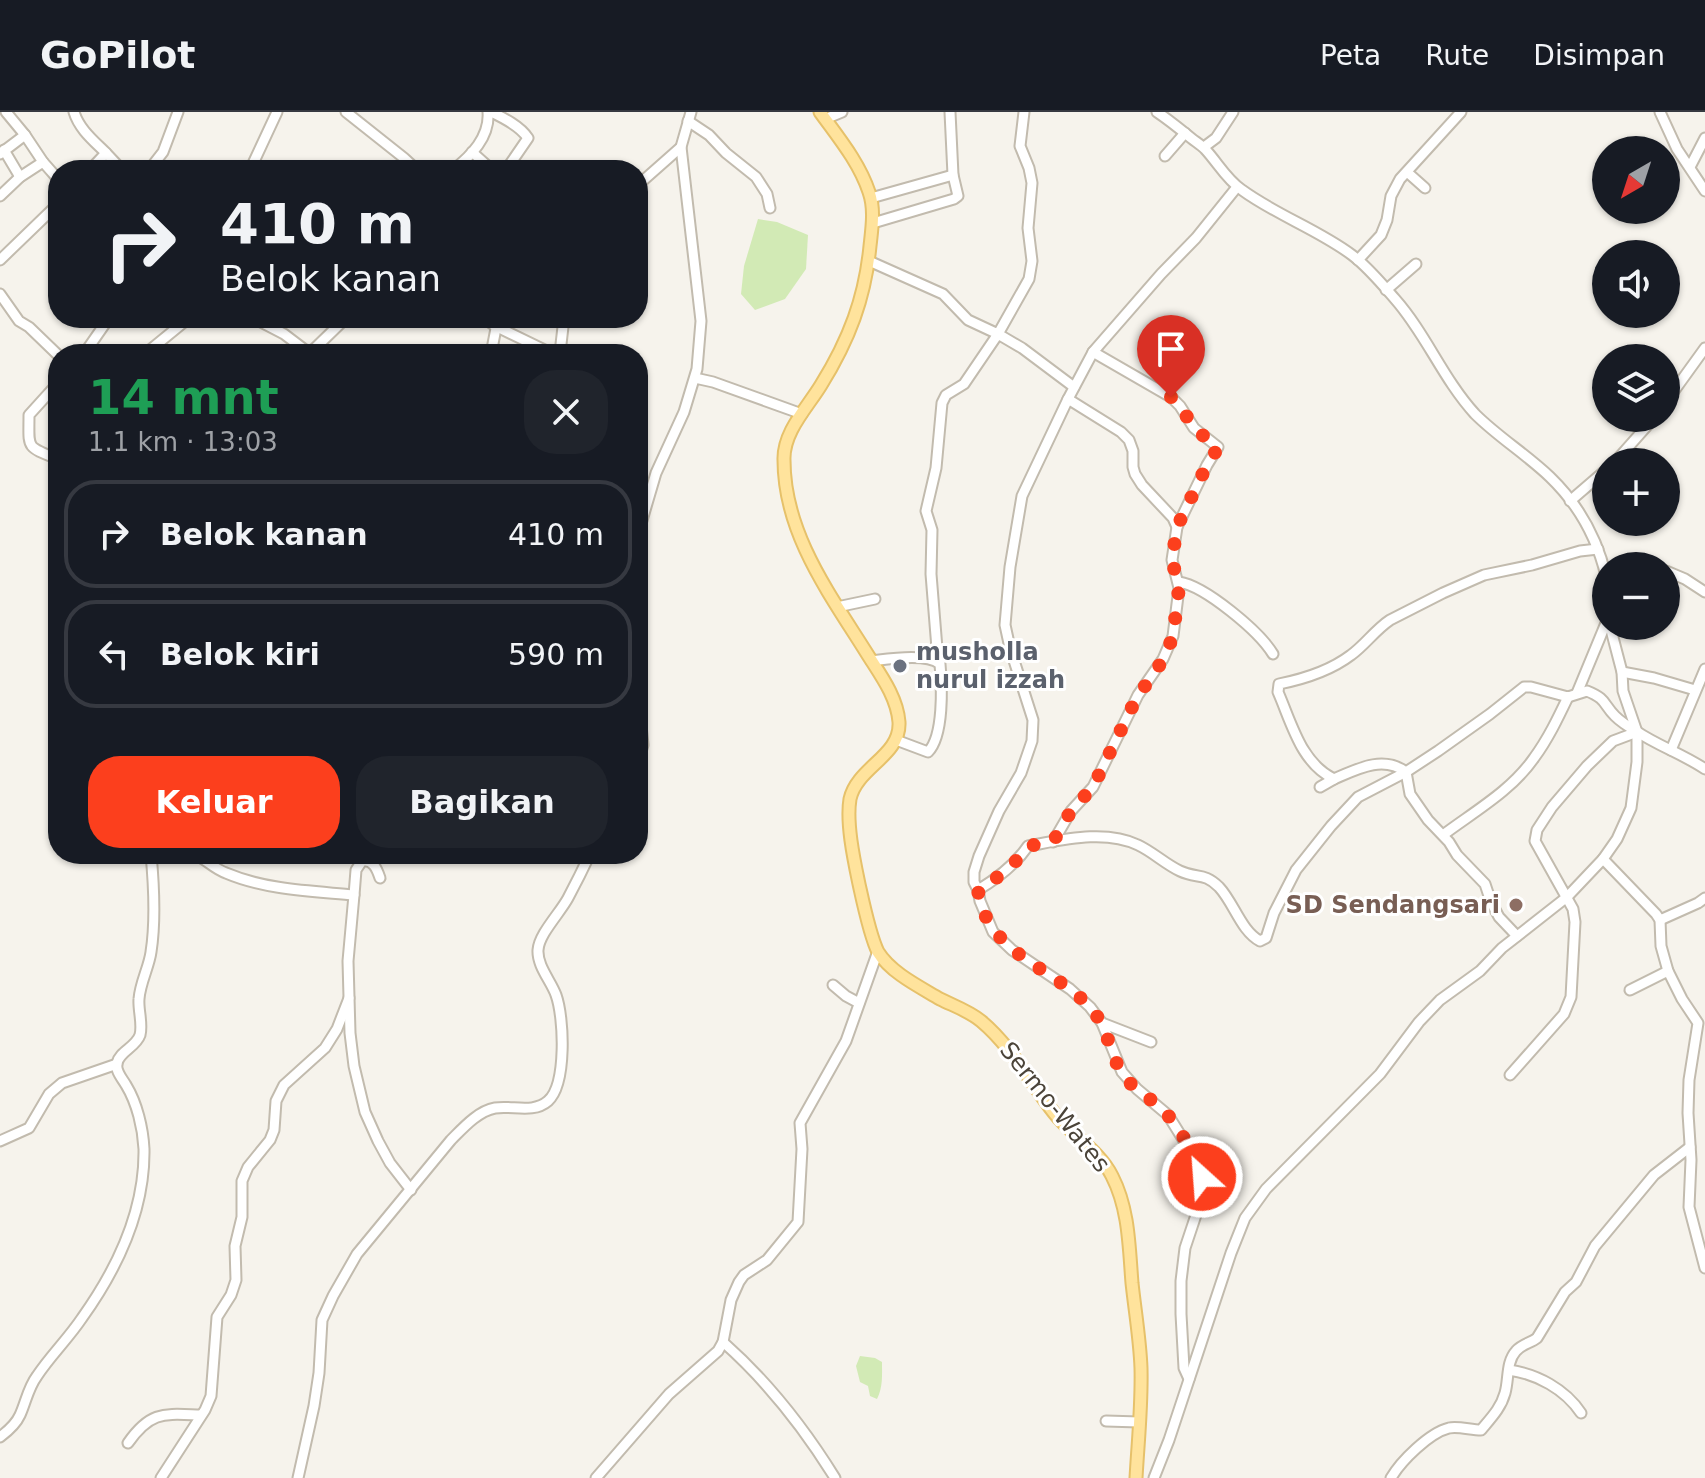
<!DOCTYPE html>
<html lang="id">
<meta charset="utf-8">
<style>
:root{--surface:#171b24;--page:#20242c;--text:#f1f3f6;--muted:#9ea1a6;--line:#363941;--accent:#fc3f1d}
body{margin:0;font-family:"DejaVu Sans",sans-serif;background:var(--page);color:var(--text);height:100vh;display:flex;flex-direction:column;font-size:30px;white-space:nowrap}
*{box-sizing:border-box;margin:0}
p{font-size:26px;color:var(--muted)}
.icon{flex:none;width:44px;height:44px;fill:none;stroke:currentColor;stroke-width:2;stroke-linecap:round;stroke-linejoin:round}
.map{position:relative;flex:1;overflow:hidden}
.panel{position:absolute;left:48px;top:232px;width:600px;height:520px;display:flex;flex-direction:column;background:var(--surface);border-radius:32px;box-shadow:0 2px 6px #0004}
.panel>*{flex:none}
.hud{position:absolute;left:48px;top:48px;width:600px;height:168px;border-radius:32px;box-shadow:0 2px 6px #0004;background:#171b24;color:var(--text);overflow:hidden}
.needle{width:52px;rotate:219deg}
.buttons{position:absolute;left:1592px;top:24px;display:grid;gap:16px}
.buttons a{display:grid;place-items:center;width:88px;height:88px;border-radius:50%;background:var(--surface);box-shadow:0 2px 6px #0004;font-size:40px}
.pin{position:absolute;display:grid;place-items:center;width:68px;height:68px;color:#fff;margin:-82px -34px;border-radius:50% 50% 50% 0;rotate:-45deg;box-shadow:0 0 8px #0007}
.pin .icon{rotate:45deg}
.me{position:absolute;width:88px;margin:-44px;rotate:334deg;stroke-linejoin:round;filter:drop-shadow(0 0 6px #0008)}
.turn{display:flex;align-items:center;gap:28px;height:168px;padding:0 40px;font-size:36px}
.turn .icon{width:104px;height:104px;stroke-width:2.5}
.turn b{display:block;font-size:56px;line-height:68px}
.round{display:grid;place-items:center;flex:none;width:84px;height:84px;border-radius:32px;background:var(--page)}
.head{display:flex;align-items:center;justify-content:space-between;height:136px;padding:0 40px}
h1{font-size:48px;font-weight:800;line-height:60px;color:#1e9e55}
.primary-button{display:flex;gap:16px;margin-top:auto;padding:16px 40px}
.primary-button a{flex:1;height:92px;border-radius:32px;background:var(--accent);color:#fff;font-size:32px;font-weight:800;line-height:92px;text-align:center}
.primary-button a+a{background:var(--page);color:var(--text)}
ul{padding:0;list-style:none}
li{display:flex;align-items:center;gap:24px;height:108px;margin:0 16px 12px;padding:0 24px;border:4px solid var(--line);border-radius:32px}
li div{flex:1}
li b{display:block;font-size:30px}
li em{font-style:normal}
header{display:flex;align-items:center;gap:48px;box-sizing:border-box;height:112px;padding:0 40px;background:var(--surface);border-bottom:2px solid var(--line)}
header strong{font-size:38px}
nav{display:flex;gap:44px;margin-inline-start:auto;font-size:28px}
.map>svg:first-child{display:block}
</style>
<header>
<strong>GoPilot</strong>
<nav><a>Peta</a><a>Rute</a><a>Disimpan</a></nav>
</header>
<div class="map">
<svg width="1705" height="1366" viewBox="0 0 1705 1366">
<rect width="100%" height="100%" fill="#f6f3ec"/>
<!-- green -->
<g fill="#d2eab5">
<path d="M 758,107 L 777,110 L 808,123 L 806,157 L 785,187 L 755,198 L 741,182 L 744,154 Z"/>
<path d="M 860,1244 L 875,1246 L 882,1250 C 882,1263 883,1275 877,1287 L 870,1284 L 868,1274 L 860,1270 L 856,1254 Z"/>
</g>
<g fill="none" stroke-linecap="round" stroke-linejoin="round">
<defs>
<g id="minor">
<path d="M 6,0 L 25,23 L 43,50 L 58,67"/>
<path d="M 74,0 C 79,17 94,29 106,41"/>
<path d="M 346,0 L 404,46 L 417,58"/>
<path d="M 491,0 C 504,6 520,14 528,26 L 506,58"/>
<path d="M 1157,0 C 1169,8 1180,17 1191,26 C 1196,30 1201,33 1205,37 C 1218,51 1226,67 1242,78 C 1276,103 1319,118 1352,143 C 1368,155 1382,172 1395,187 C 1426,222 1443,267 1475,302 C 1498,325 1526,342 1550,365 C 1578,392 1597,426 1606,464"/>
<path d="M 1660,0 L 1677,37 L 1705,79"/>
<path d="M 825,7 L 842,0"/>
<path d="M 688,9 L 709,23 L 726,41 L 756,65 L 767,82 L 770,96"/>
<path d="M 1204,35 L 1216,26 L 1233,0"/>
<path d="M 4,38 L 20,65"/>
<path d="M 472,40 L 492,58"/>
<path d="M 0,42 L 25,23"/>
<path d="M 1165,44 L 1185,21"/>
<path d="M 1690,55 L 1705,26"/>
<path d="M 90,58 L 106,41 L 122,58"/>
<path d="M 149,58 L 163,40 L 178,0"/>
<path d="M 250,58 L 277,0"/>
<path d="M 453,58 C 471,44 490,25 488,0"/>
<path d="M 1407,60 L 1425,76"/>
<path d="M 638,73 L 681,35"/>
<path d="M 0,84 L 20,65 L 43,50"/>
<path d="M 871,86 L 953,63"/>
<path d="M 873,111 L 954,87 L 958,84 L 953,63 L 950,0"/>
<path d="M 0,148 L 58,92"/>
<path d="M 1358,148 L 1381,123 L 1387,108 L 1391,84 L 1400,67 L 1461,0"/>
<path d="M 869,149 L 943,182 L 968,208 L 998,222 L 1029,167 L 1032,149 L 1028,116 L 1032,71 L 1029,56 L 1020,34 L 1024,0"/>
<path d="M 1386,178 L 1416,152"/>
<path d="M 0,182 L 19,209 L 29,215 L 58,243"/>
<path d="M 253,206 L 284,222 L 309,241"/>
<path d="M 484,206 L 495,214 L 553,242"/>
<path d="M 1093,240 L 1171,285 L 1180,294 L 1194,316 L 1218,335 L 1207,353 L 1177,415"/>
<path d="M 84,242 L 109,206"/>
<path d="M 145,242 L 189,206"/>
<path d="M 309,242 L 346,206"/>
<path d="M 491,242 L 498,206"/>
<path d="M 558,242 L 560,241 L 564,206"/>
<path d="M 695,266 L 713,270 L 802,302"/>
<path d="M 58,271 L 29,303 C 29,337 25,334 58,347"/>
<path d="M 1068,287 L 1022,384 L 1010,455 L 1005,513 L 1010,536 L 1033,608 L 1032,629 L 1021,661 L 999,699 L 979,744 L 974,760 L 974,770 L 978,778 L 980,789 L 993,820 L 1012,838 L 1070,877 L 1090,895 L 1102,911 L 1122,960 L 1137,977 L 1168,1003 L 1196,1048 L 1202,1065 L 1202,1076 L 1196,1103 L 1185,1136 L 1181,1169 L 1181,1202 L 1184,1256 L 1189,1267"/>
<path d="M 1666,290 L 1705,236"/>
<path d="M 1615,350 L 1654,306"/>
<path d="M 1570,389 L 1606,358"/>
<path d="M 638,422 L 656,361 L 684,300 L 697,257 L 701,209 L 681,35 L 691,0"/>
<path d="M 1666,459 L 1685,467 L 1705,480"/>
<path d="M 1179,470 C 1205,474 1259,519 1273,542"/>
<path d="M 837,495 L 875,487"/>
<path d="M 871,549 C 889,547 927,541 940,552 C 942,574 944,624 928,640 L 896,628"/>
<path d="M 938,549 L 931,462 L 932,418 L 926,399 L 936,356 L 942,291 L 946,283 L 964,272 L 998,222 L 1022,236 L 1074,275"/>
<path d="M 1622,560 L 1654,566 L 1695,578"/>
<path d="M 1577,581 L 1606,511"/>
<path d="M 638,584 L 643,633 L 638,649"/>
<path d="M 1671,638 L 1705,557"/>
<path d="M 1406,660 C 1383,643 1357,657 1334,667 C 1301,651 1292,612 1278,580 L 1279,572 C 1304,567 1330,559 1351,543 C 1365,533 1375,518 1390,508 L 1443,481 L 1484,463 L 1532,453 L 1580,439 L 1598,437"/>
<path d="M 1406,660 L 1410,682 L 1428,708 L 1449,730 L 1457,743 L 1485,772 L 1491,790 L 1499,805 L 1517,824"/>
<path d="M 1320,675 L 1334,667"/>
<path d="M 1443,723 C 1475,699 1511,679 1534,646 C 1548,627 1558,606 1568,585"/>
<path d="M 1053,730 L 1071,699 L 1093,675 L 1138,583 L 1163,547 L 1173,524 L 1179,476 L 1172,448 L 1177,415 L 1173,406 L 1142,373 L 1135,362 L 1133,355 L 1133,339 L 1129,328 L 1121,320 L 1068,287 L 1093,240 L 1161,162 L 1196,126 L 1237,75"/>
<path d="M 194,742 C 206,747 214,757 226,761 C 266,778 312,779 354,783 L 348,849 L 350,921 L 354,954 L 365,1000 L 378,1029 L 390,1051 L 411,1078"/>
<path d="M 1603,747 L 1656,802 L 1660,808 L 1661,834 L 1668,859 L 1682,887 L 1698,911 L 1689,968 L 1688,1001 L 1691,1048 L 1689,1095 L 1705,1156"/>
<path d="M 978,778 C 998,766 1015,753 1028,734 C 1062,728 1105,717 1138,733 C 1153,740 1165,752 1180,759 C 1197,767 1204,760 1219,775 C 1234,791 1241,819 1260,829 L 1266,826 L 1274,801 L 1296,758 L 1331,714 L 1358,685 L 1406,660 L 1438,639 L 1490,602 L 1524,575 L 1531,575 L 1568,585 L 1587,579 C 1607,587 1603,592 1615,604 C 1621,610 1629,615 1636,619 C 1658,634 1683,642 1705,657"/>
<path d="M 354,783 L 356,758 L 362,749 C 373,747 377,757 380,766"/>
<path d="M 1660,808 L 1698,791 L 1705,786"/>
<path d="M 833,873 L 846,884 L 859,891"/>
<path d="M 1630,878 L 1668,859"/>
<path d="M 1102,911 L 1151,930"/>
<path d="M 1510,963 L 1564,902 L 1571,885 L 1575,810 L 1573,797 L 1535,729 L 1537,718 L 1552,695 L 1587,654 L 1613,629 L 1637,620"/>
<path d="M 0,1029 L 29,1016 L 49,982 L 62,971 L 117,952"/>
<path d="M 723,1230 C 767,1269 804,1316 835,1366"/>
<path d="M 1509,1258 C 1537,1262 1565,1277 1581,1301"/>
<path d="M 1106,1309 L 1139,1310"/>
<path d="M 0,1325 C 8,1319 16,1312 20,1303 C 26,1290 28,1276 37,1264 C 50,1244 68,1227 82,1206 C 117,1157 145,1099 144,1037 C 143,1016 137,991 126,973 C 122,966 115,959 117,951 C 120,939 136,935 140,923 C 143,912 138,898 139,887 C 140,871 149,855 151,840 C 156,808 154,774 151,742"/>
<path d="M 128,1331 C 151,1298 165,1302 201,1303"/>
<path d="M 161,1366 L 205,1298 L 211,1284 L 217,1205 L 231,1183 L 236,1168 L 235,1134 L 242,1105 L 242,1069 L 248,1055 L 270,1028 L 274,1018 L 276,989 L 284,973 L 325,936 L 337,917 L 349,886"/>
<path d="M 298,1366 L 314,1294 L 319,1261 L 322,1208 L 333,1184 L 357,1142 L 451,1028 C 463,1016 478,999 495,996 C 512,993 533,1002 548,989 C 567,972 564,905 556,883 C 551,869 537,854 538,838 C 539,822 560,801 568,786 C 576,771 583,757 590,742"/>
<path d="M 596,1366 L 669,1282 L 718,1239 L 723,1230 L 731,1188 L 739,1170 L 744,1163 L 767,1148 L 798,1110 L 802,1037 L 800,1011 L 846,929 L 878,839"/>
<path d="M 1154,1366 L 1169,1328 L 1231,1141 L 1245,1106 L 1266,1077 L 1380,962 L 1419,910 L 1440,888 L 1480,859 L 1502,836 L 1567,785 L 1603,747 L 1617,727 L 1631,696 L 1637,650 L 1637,620 L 1623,579 L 1622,560 L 1610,514"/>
<path d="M 1391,1366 C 1401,1349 1429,1321 1449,1316 C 1458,1314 1471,1318 1481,1318 C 1491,1306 1501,1296 1505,1281 C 1509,1267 1506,1250 1516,1239 C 1522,1232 1531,1231 1537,1226 L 1565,1180 L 1576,1170 L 1595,1134 L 1654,1063 L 1690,1035"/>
</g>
<path id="major" d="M 820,0 C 838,25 859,50 869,80 C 875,97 872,116 870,134 C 865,186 849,228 821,273 C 807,296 783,320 784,348 C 784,421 829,481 866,540 C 879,561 897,584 899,610 C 901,644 857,655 850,687 C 846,711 854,748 859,772 C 863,790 870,824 878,840 C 891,861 920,875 940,887 C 954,894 969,899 981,909 C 1011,934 1030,970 1054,1001 C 1071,1023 1099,1038 1112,1064 C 1129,1097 1129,1134 1132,1171 C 1135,1199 1140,1228 1141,1256 C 1142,1293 1138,1330 1136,1366"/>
</defs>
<!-- minor casing -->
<use href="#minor" stroke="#c2bbae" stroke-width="13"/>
<!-- major casing -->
<use href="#major" stroke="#e6c16a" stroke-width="15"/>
<!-- minor -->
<use href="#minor" stroke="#fff" stroke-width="9"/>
<!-- major -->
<use href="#major" stroke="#ffe39c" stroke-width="11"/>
</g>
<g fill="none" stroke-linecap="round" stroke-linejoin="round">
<!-- route -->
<path stroke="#fc3f1d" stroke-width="14" stroke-dasharray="0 25.2" d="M 1171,285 L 1180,294 L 1194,316 L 1218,336 L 1207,353 L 1177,415 L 1172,448 L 1179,476 L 1173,524 L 1169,534 L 1156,560 L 1138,583 L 1093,675 L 1071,699 L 1053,730 L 1028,734 C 1015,753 998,766 978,778 C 986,841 1051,854 1089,894 C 1107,913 1109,938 1121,960 C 1131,976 1149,985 1162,997 C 1177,1011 1197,1046 1202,1065"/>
</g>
<!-- markers -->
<circle fill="#6b7280" stroke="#fff" stroke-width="3" cx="900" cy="554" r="8"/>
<circle fill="#8d6e63" stroke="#fff" stroke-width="3" cx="1516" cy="793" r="8"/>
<g text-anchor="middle" stroke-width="6" stroke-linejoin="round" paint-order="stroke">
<!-- worship labels -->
<g font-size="24" font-weight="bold" fill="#5b616d" stroke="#fff" text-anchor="start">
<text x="916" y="548">musholla<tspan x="916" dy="28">nurul izzah</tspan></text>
</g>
<!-- education labels -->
<g font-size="24" font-weight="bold" fill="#785e54" stroke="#fff" text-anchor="end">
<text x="1500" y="801">SD Sendangsari</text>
</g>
<!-- street labels -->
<g font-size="24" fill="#4b4439" stroke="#fff">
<text transform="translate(1055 995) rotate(51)" y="8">Sermo-Wates</text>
</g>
</g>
</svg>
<div class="buttons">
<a><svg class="needle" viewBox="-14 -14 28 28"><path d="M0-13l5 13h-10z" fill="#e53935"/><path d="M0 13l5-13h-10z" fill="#9ea1a6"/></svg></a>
<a><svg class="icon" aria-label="sound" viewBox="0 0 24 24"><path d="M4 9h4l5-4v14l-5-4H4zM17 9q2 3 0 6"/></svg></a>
<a><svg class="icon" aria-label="layers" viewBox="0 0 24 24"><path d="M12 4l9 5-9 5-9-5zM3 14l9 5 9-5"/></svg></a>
<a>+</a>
<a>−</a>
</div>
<div class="pin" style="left:1171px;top:285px;background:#d93025"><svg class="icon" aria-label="arrive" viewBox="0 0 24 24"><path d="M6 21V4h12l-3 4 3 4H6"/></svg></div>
<svg class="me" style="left:1202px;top:1065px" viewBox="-20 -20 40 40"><circle r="17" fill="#fc3f1d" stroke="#fff" stroke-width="3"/><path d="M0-11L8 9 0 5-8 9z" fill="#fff"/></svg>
<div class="hud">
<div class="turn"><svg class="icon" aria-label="right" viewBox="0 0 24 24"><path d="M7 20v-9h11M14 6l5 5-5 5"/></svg><div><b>410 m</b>Belok kanan</div></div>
</div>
<section class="panel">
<div class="head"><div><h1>14 mnt</h1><p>1.1 km · 13:03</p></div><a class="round"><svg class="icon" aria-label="close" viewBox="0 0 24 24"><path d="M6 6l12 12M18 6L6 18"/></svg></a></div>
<ul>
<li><svg class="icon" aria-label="right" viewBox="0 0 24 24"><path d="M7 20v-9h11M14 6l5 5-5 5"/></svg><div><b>Belok kanan</b></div><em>410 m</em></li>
<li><svg class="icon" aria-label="left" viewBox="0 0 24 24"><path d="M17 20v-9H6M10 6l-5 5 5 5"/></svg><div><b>Belok kiri</b></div><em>590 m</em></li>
</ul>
<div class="primary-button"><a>Keluar</a><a>Bagikan</a></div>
</section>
</div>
